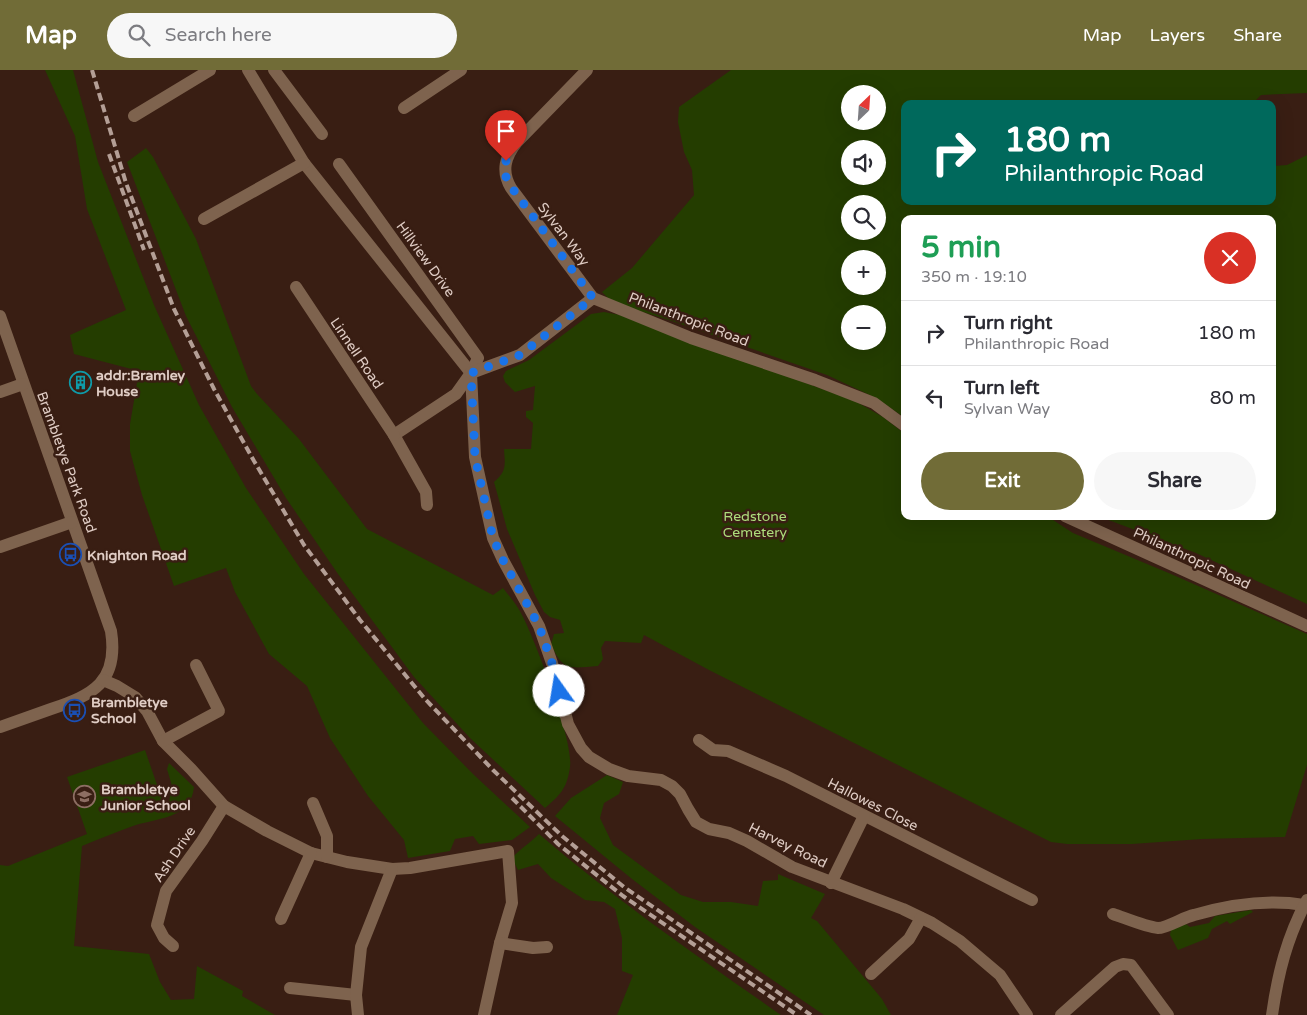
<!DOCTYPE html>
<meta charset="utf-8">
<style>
:root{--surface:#fff;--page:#f7f7f7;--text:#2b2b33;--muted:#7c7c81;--line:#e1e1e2;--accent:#716c37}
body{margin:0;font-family:"Varela Round",sans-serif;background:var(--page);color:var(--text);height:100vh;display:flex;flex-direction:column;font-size:19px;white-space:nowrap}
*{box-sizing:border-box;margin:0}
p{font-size:16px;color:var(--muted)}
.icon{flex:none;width:28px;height:28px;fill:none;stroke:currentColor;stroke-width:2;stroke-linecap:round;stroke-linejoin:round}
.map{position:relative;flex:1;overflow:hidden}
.panel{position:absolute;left:901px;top:145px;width:375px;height:305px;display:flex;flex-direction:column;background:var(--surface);border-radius:10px;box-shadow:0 5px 20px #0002}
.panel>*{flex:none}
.hud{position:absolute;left:901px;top:30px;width:375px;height:105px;border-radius:10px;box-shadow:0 5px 20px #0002;background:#00695c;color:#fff;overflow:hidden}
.needle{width:32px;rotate:25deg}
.tools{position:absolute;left:841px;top:15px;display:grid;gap:10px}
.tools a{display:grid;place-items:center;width:45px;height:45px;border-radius:50%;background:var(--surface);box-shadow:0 5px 20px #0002;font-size:25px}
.pin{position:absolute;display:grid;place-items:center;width:42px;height:42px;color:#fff;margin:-51px -21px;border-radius:50% 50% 50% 0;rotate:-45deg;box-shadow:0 0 5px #0007}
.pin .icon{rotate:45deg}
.me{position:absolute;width:55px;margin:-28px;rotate:347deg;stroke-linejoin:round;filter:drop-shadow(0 0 4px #0008)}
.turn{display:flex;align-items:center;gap:18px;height:105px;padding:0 20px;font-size:22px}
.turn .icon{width:65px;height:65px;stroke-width:2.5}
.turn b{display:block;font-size:35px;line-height:42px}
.round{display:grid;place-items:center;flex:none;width:52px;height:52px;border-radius:26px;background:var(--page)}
.summary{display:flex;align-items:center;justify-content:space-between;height:85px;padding:0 20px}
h1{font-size:30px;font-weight:800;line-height:38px;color:#1e9e55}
.primary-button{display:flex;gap:10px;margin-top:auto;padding:10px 20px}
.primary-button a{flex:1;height:58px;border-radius:30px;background:var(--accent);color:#fff;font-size:20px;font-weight:800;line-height:58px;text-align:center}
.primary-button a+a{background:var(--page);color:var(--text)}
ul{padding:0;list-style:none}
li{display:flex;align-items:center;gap:15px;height:65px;padding:0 20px;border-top:1px solid var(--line)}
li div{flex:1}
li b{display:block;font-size:19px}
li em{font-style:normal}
header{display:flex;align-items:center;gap:30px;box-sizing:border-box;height:70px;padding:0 25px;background:var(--accent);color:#fff}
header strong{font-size:24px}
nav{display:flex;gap:28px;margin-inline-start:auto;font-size:18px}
.search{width:350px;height:45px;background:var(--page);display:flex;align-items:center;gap:12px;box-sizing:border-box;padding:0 18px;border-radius:28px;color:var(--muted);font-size:19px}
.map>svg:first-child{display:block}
</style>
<header>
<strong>Map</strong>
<div class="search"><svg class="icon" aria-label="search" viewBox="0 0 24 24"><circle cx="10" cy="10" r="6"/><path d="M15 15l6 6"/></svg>Search here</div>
<nav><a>Map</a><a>Layers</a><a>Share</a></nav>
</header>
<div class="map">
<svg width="1307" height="945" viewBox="0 0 1307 945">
<rect width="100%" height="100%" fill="#391e13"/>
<!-- green -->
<g fill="#243d00" fill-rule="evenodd">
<path d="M 45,0 L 73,0 L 98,92 L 154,235 L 199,335 L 246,418 L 304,504 L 423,653 L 473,704 L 530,757 L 512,770 L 479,774 L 473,766 L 455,769 L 450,781 L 408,788 L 404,770 L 368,726 L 330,668 L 307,616 L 269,584 L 235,522 L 226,498 L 174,516 L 142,425 L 130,381 L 130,354 L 139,301 L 74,284 L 70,265 L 126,240 L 87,139 L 75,66 Z"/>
<path d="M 731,0 L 1307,0 L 1307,23 L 1261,25 L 1252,34 L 905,34 L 905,131 L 1272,131 L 1273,96 L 1287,95 L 1307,85 L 1307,534 L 1196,483 L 1098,446 L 1272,446 L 1272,149 L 905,149 L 905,348 L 876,328 L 827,305 L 666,249 L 613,233 L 602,222 L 632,198 L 694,125 L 692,100 L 684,82 L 678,52 L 679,37 ZM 850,24 L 878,24 L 878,51 L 850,51 ZM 850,79 L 878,79 L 878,106 L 850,106 ZM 850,134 L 878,134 L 878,161 L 850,161 ZM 850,189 L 878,189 L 878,216 L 850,216 ZM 850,244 L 878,244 L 878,271 L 850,271 Z"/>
<path d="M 146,78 L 153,87 L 196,169 L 251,316 L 257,324 L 299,369 L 367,459 L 493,525 L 503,518 C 510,527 518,536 523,547 C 536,573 574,671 570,697 C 567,719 560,725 545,738 L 470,668 L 414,607 L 338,504 L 286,428 L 232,337 L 186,246 L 127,92 Z"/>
<path d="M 604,242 L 620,245 L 855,331 L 883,347 L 905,364 L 905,446 L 1047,446 L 1073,463 L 1171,504 L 1307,564 L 1307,695 L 1285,767 L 1202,769 L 1132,774 L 1067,774 L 1051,772 L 709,600 L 644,565 L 641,573 L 605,571 L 601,578 L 603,589 L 598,596 C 570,598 563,602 551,574 L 554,564 L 564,563 L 560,550 L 550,547 L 544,542 L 535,525 L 507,459 L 494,412 C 507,401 505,395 504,379 L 531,379 L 533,353 L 526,347 L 526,341 L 533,340 L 535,316 L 515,322 L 505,312 L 503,306 L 506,301 L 529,290 L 591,244 Z"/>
<path d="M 145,680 L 165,738 L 168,737 L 172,716 L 167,699 L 169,693 L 194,717 C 191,749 157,748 133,756 C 116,762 99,769 82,776 L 74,876 L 149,884 L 160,912 L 171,930 L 194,929 L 197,896 L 243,921 L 242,926 L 275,945 L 0,945 L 0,795 L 8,796 L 87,764 L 67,707 Z"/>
<path d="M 607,705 L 623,712 L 619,724 L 604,733 L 600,748 L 613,775 L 681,825 L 703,832 L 731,832 L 758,836 L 763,811 L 778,810 L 778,804 L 825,824 L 811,848 L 817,851 L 882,929 L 891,945 L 824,945 L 695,857 L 632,809 L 555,746 L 571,728 Z"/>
<path d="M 539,764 C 616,830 698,887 781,945 L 617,945 L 633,905 L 622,901 L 622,868 L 615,839 L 604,832 L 585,830 L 551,808 L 538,794 L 518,800 L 512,788 C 520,779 530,773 539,764 Z"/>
<path d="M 1251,840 L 1253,842 L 1230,854 L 1227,851 L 1212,859 L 1208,868 L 1178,880 L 1170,865 L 1171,860 L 1186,854 L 1190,857 L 1209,853 L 1215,846 Z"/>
</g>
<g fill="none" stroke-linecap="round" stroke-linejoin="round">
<!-- minor -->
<g stroke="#7e634e" stroke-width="12">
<path d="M 248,0 L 304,93 L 471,303 L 475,387 L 493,468 L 503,490 L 539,556 L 554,599 L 568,654 L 581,678 L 589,687 L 609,699 L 628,706 L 661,710 L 672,716 L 680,724 L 688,739 L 696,752 L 709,759 L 729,763 L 747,771 L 792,797 L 903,839 L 932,853 L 960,871 L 1000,905 L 1027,945"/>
<path d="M 274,0 L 322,64"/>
<path d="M 587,0 L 517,72 C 505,87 501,101 511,118 L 593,228"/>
<path d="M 404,38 L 461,0"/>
<path d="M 134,46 L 210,0"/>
<path d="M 339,94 L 478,288 L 471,303 L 456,324 L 394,365 L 426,422 L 427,435"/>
<path d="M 204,149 L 304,93"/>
<path d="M 296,217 L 394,365"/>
<path d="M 0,246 L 111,561 C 119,612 93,625 51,639 C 34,645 17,651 0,657"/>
<path d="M 471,303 L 520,285 L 593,228 L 691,268 L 815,310 L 874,333 L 905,356"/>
<path d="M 0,322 L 23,314"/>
<path d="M 1065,446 L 1307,556"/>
<path d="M 0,477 L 72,452"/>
<path d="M 103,610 L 117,616 L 135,627 L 147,641 L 163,671 L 191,699 L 224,736 L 267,761 L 311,783 L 347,792 L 392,799 L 410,798 L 508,781 L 512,833 L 500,873 L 484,945"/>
<path d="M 699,670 L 713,680 L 728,681 L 786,706 L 1032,830"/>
<path d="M 163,671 L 219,641 L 196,595"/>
<path d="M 313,733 L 327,766 L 327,787"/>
<path d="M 831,813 L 864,746"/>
<path d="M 1113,844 C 1125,848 1146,857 1158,858 C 1167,858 1184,847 1194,845 C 1229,835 1268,829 1304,835"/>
<path d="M 281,849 L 311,783"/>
<path d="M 500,873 L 533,878 L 547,877"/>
<path d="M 173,876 L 164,868 L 157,855 L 166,821 L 202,771 L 224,736"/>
<path d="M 871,904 L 909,869 L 921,848"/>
<path d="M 290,918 L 356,925"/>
<path d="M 358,945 L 356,925 L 361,877 L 392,799"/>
<path d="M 1061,945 L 1115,897 L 1123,894 L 1131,895 L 1168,945"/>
<path d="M 1272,945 C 1278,903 1287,867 1307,830"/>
</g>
<!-- rail -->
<g stroke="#b49f96" stroke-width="4" stroke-dasharray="8 4" stroke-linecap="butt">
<path d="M 92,0 L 126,113 L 174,239 L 214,319 L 254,391 L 304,475 L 360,550 L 425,629 L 493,700 L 562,766 L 624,817 L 811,945"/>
<path d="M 109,84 L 144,180"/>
<path d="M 512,728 L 558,774 L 623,826 L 797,945"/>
</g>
</g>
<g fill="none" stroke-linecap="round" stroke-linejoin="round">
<!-- route -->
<path stroke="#1a73e8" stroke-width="9" stroke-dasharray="0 16.2" d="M 506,91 L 505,105 L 512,118 L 593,228 L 520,285 L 471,303 L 475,387 L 493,468 L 503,490 L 539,556 L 554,599 L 559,621"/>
</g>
<!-- icons -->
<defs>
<symbol id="building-ring" viewBox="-11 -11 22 22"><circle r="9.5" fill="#391e13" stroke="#0f9aa8" stroke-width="1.5"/><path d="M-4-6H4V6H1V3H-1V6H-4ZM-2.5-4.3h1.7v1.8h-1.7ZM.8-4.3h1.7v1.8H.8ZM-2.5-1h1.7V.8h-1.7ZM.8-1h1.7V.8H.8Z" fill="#0f9aa8"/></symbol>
<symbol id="bus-ring" viewBox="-11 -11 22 22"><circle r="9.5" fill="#391e13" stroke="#1a4fb4" stroke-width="1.5"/><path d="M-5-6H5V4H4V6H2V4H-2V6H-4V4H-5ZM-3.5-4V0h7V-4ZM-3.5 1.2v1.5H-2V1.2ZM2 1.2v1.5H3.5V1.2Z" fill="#1a4fb4"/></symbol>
<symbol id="school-ring" viewBox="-11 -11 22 22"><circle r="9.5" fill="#391e13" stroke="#8d6e63" stroke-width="1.5"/><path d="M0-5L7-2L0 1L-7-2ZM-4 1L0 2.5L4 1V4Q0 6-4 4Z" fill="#8d6e63"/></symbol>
</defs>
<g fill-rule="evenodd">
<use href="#building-ring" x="68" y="300" width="25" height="25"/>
<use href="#bus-ring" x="58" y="472" width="25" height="25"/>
<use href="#bus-ring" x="62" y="628" width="25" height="25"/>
<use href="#school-ring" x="72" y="714" width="25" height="25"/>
</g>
<g text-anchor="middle" stroke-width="5" stroke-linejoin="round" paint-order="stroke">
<!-- street labels -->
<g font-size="14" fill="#e0cdc5" stroke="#391e13">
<text transform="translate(564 164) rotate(53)" y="5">Sylvan Way</text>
<text transform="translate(426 189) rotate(54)" y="5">Hillview Drive</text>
<text transform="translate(689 249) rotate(21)" y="5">Philanthropic Road</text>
<text transform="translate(357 283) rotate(56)" y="5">Linnell Road</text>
<text transform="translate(67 392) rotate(70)" y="5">Brambletye Park Road</text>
<text transform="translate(1192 488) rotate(25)" y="5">Philanthropic Road</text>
<text transform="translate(873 734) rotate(27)" y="5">Hallowes Close</text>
<text transform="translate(788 775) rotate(26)" y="5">Harvey Road</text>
<text transform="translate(174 784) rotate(-56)" y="5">Ash Drive</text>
</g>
<!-- poi labels -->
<g font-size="14" font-weight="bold" fill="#e0cdc5" stroke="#391e13" text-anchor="start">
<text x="96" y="310">addr:Bramley<tspan x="96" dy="16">House</tspan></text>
<text x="87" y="490">Knighton Road</text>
<text x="91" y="637">Brambletye<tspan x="91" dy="16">School</tspan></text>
<text x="101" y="724">Brambletye<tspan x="101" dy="16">Junior School</tspan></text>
</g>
<!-- park labels -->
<g font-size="14" fill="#addd7c" stroke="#391e13">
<text x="755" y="451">Redstone<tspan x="755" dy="16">Cemetery</tspan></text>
</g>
</g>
</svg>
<div class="tools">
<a><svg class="needle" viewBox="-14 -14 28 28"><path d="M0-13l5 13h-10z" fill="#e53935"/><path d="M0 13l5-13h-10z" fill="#7c7c81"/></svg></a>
<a><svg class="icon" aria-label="sound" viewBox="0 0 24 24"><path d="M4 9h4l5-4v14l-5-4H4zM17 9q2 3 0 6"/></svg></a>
<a><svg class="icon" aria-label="search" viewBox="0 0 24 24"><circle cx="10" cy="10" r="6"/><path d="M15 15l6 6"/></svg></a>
<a>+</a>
<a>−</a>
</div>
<div class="pin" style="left:506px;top:91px;background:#d93025"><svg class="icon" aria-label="arrive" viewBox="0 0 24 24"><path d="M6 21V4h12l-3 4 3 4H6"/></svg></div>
<svg class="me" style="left:559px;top:621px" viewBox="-20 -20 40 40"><circle r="19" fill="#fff"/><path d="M0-13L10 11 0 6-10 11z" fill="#1a73e8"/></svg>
<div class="hud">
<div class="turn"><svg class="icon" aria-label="right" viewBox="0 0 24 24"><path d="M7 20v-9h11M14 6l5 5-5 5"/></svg><div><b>180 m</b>Philanthropic Road</div></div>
</div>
<section class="panel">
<div class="summary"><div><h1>5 min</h1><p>350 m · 19:10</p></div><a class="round" style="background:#d93025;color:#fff"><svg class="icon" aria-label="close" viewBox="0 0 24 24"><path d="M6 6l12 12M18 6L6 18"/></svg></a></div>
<ul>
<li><svg class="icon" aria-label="right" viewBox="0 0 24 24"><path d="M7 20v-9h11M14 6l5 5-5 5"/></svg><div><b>Turn right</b><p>Philanthropic Road</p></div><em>180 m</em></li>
<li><svg class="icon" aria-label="left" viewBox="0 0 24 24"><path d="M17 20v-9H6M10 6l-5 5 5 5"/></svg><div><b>Turn left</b><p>Sylvan Way</p></div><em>80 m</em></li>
</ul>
<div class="primary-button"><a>Exit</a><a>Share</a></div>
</section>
</div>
